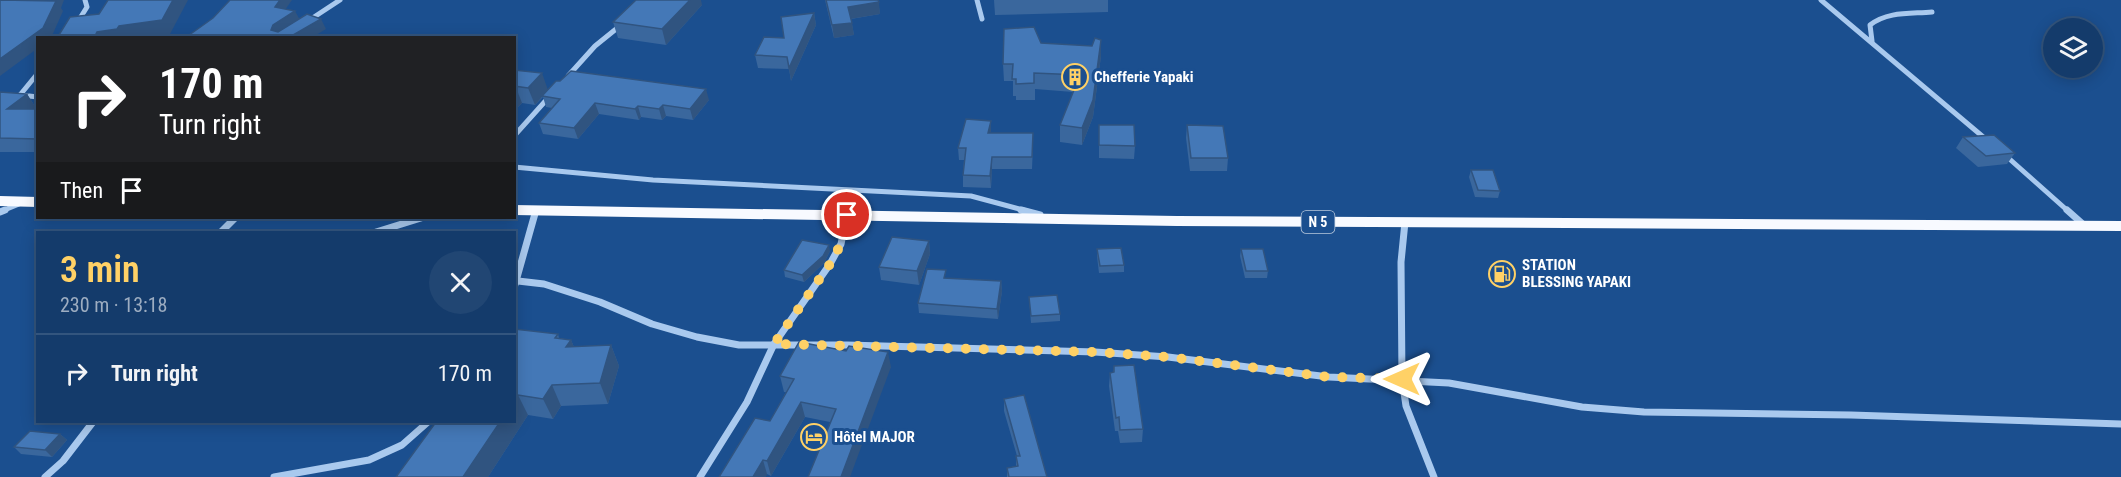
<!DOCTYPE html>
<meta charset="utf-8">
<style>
:root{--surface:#143b6b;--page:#214673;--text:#f1f3f6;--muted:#9dadc1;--line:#33557e;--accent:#ffd166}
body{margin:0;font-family:"Roboto Condensed",sans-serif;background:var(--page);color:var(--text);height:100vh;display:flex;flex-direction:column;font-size:22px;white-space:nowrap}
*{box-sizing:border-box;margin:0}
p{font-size:20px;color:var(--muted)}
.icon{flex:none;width:33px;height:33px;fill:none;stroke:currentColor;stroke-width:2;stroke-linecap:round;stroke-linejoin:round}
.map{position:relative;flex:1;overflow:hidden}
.drawer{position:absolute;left:36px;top:231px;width:480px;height:192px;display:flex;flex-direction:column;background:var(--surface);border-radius:0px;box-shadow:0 3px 15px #0003,0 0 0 2px var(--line)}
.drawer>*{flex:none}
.top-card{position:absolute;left:36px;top:36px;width:480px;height:183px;border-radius:0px;box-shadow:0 3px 15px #0003,0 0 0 2px var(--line);background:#202124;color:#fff;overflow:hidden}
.buttons{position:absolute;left:2043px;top:18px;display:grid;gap:12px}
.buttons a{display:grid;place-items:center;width:60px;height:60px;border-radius:50%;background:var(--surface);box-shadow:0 3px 15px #0003,0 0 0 2px var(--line);font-size:30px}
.pin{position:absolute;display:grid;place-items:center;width:51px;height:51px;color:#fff;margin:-26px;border:3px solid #fff;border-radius:50%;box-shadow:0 2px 6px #0007}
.me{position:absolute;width:66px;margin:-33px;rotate:270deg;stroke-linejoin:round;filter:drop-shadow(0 0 4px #0008)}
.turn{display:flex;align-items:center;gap:21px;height:126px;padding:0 24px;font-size:27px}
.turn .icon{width:78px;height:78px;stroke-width:2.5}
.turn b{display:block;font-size:42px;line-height:51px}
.then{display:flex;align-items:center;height:57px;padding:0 24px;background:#0003;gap:12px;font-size:22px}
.round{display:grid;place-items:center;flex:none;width:63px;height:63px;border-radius:32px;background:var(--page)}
.head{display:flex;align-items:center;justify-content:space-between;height:102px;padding:0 24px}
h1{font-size:36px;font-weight:600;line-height:45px;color:var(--accent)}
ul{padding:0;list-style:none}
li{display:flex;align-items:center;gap:18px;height:78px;padding:0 24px;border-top:2px solid var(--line)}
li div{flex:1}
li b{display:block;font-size:22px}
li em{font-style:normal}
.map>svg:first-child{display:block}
</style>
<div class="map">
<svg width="2121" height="477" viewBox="0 0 2121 477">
<rect width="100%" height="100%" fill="#1b4f8f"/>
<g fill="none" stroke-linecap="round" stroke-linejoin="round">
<!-- minor-far1 -->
<g stroke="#a9c9ee" stroke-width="5">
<path d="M 977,0 L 982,19"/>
<path d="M 1821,0 L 1988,141"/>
<path d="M 308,21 L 340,0"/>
<path d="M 77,23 L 87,7 L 85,0"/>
<path d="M 1872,41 L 1870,25 C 1888,11 1911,14 1932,12"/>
<path d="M 568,76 L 595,46 L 621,25"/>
<path d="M 20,95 L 38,97"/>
<path d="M 20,95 L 38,73"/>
<path d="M 514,136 L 549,97"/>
<path d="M 2005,155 L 2068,211"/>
<path d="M 514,167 L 653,180 L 971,196 L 1027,211"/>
<path d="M 2,211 L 19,204"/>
<path d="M 535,211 L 536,209"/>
</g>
<!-- minor -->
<g stroke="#a9c9ee" stroke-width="7">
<path d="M 1021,210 L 1040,215"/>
<path d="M 2067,210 L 2085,226"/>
<path d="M 0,212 L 5,210"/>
<path d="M 1405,222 L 1401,262 L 1402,379 L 1406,406 L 1434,477"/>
<path d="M 221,232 L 235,218"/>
<path d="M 376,232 L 421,218"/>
<path d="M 518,281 L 544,284 L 600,302 L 652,324 L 697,337 L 739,345 L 847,345 L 1095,352 L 1168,357 L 1329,377 L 1449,383 L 1582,407 L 1644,412 L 1851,415 L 2121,424"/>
<path d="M 514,288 L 536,210"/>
<path d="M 45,477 L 63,461 L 93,422"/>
<path d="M 274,477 L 369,460 L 402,445 L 428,422"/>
<path d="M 700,477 L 747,402 L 774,344 L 830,264 L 841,244 L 847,215"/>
</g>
<!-- trunk -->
<g fill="#f8faff" fill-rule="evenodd">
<path d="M 0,196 L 38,197 L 38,207 L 0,206 Z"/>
<path d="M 514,205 L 1177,216 L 2121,221 L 2121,231 L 1177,226 L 514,215 Z"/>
</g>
</g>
<!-- wall -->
<g fill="#3a679d">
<path d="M 825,0 L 878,0 L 880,14 L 851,19 L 854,35 L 834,38 Z"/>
<path d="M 994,0 L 1108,0 L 1108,12 L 995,15 Z"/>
<path d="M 702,5 L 666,45 L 618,38 L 613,22 Z"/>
<path d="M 814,13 L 816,25 L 791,81 L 789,69 L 758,68 L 755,55 L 784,38 Z"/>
<path d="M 1041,43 L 1101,56 L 1093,117 L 1082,145 L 1060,142 L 1060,125 L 1073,92 L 1035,89 L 1035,100 L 1016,100 L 1016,96 L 1013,96 L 1013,81 L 1004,81 L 1003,64 Z"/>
<path d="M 514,70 L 548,90 L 709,100 L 693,120 L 666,116 L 662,120 L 641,117 L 639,120 L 599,114 L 578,139 L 543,134 L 539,123 L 552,108 L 546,107 L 543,97 L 535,105 L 522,103 L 514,111 Z"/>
<path d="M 0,92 L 27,94 L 36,108 L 34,109 L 38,109 L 38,152 L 0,152 Z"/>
<path d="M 1099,125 L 1135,146 L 1134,159 L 1099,158 Z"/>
<path d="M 1187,125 L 1228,158 L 1227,171 L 1190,171 L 1186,138 Z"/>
<path d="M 991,133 L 1033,145 L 1032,169 L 992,169 L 991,188 L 963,187 L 963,175 L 964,160 L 959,160 L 958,148 Z"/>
<path d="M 1963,137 L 2015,153 L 2007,164 L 1978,167 L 1956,148 Z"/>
<path d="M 1471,170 L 1500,191 L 1498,198 L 1475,197 L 1469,177 Z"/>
<path d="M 929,241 L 930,254 L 919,285 L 881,280 L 879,267 Z"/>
<path d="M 1097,249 L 1124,265 L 1124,272 L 1099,273 L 1097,256 Z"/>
<path d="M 1241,249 L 1268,271 L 1267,278 L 1245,278 L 1240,256 Z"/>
<path d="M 830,251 L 824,263 L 804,282 L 785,277 L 784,270 Z"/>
<path d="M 947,278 L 1001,281 L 1002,291 L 998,319 L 919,313 L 918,303 Z"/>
<path d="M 1029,297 L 1060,314 L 1060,321 L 1031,323 Z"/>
<path d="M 514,329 L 558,334 L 559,338 L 571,340 L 574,347 L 611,345 L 619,366 L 608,404 L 561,406 L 553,419 L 528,415 L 488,477 Z"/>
<path d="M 1114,366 L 1143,429 L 1142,442 L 1120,443 L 1118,431 L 1115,431 L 1109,386 L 1110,373 L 1113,373 Z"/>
<path d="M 891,367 L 830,422 L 805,417 L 771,476 L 767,474 L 719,477 L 770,421 L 786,392 L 784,392 L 780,376 Z"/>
<path d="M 1004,399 L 1047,477 L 1007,477 L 1007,468 L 1016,466 L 1016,456 L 1017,456 L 1004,411 Z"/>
<path d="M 60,434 L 67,440 L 52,457 L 21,454 L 14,447 Z"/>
</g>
<!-- shaded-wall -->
<g fill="#305480">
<path d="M 53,0 L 64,0 L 61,8 L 63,11 L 51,38 L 38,38 L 38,48 L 0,76 L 0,59 Z"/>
<path d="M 173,0 L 188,0 L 170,34 L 144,38 L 94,38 L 97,32 Z"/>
<path d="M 280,0 L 292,0 L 280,17 L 275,7 Z"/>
<path d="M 690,0 L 701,0 L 702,5 L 666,45 L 662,29 Z"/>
<path d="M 879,2 L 880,14 L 850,19 L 848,7 Z"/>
<path d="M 295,11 L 300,20 L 278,34 L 271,30 L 273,25 Z"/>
<path d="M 814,13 L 816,25 L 791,81 L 789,68 Z"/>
<path d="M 321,19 L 326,29 L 311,38 L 288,38 Z"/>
<path d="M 852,23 L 854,35 L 834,38 L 832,25 Z"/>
<path d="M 1101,40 L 1101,56 L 1093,117 L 1082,145 L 1082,128 Z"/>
<path d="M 542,73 L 548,90 L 535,105 L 528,88 Z"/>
<path d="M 515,85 L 522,103 L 514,111 L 514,86 Z"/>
<path d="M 706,89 L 709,100 L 693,120 L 690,109 Z"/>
<path d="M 27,94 L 36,108 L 17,123 L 7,109 Z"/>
<path d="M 595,103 L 599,114 L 578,139 L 574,128 Z"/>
<path d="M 663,105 L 666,116 L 662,120 L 659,109 Z"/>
<path d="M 638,106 L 641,117 L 639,120 L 635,109 Z"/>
<path d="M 991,121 L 991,132 L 988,133 Z"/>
<path d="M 992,157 L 992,169 L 991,188 L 990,176 Z"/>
<path d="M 929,241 L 930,254 L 919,285 L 917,271 Z"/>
<path d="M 829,245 L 830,251 L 824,263 L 804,282 L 802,275 Z"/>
<path d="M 1001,281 L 1002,291 L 998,319 L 997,309 Z"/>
<path d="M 571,340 L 580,361 L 566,347 Z"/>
<path d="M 611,345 L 619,366 L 608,404 L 600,383 Z"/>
<path d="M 888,352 L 891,367 L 850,477 L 841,477 Z"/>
<path d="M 552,385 L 561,406 L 553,419 L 543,399 Z"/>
<path d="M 518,395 L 528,415 L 488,477 L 463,477 L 500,422 L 514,422 L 514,399 Z"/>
<path d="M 801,402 L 805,417 L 771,476 L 767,461 Z"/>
<path d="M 60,434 L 67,440 L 52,457 L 45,450 Z"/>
<path d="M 763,460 L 767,474 L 766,477 L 753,477 Z"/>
</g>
<!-- building -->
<g fill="#4478b7" stroke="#305480" stroke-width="1.5">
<path d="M 0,0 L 56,1 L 43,28 L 0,59 Z"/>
<path d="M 108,0 L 173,0 L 162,20 L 119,26 L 117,29 L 97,32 L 94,38 L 57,38 L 70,17 L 99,14 Z"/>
<path d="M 230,0 L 280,0 L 275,7 L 295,11 L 273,25 L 271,30 L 278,32 L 307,14 L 321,19 L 288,38 L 185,38 L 213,18 Z"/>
<path d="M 636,0 L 690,0 L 662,29 L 613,22 Z"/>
<path d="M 826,0 L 878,0 L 879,2 L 848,7 L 852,23 L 832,25 Z"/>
<path d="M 814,13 L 789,68 L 787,57 L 755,55 L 764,37 L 784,38 L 781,17 Z"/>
<path d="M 1034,27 L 1041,43 L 1092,46 L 1095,38 L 1101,40 L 1093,100 L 1082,128 L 1060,125 L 1080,75 L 1034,73 L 1034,83 L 1016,84 L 1016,79 L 1012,79 L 1013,64 L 1003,64 L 1004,29 Z"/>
<path d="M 514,70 L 542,73 L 528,88 L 514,86 Z"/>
<path d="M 571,71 L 706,89 L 690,109 L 663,105 L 659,109 L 638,106 L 635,109 L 595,103 L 574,128 L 539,123 L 560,99 L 542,96 L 556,81 L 560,81 Z"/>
<path d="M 0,92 L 27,94 L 7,109 L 38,109 L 38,139 L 0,138 Z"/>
<path d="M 966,119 L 991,121 L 988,133 L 1033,133 L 1032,157 L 992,157 L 990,176 L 963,175 L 966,148 L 958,148 Z"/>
<path d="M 1099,125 L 1134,125 L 1135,146 L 1099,145 Z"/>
<path d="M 1187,125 L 1223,126 L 1228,158 L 1191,158 Z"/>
<path d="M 1994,135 L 2015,153 L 1986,156 L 1963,137 Z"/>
<path d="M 1471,170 L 1493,170 L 1500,191 L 1478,190 Z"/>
<path d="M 892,237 L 929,241 L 917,271 L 879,267 Z"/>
<path d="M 802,240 L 829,245 L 823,256 L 802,275 L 784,270 Z"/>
<path d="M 1121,248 L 1124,265 L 1100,266 L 1097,249 Z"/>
<path d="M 1241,249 L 1263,249 L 1268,271 L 1246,271 Z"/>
<path d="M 927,269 L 946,270 L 944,278 L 1001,281 L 997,309 L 918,303 Z"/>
<path d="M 1057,295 L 1060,314 L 1031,316 L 1029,297 Z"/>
<path d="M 514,329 L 558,334 L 555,338 L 571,340 L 566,347 L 611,345 L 600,383 L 552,385 L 543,399 L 518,395 L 514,399 Z"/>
<path d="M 799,342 L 846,351 L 849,346 L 888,352 L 841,477 L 808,477 L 836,409 L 801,402 L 767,461 L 763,460 L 753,477 L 719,477 L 755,418 L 770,421 L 794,379 L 780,376 Z"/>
<path d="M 1134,365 L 1143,429 L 1120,430 L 1119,417 L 1116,418 L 1110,373 L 1114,372 L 1114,366 Z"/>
<path d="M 1024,395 L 1047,477 L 1009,477 L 1007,468 L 1018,466 L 1016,456 L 1020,456 L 1004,399 Z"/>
<path d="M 436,422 L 500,422 L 463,477 L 396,477 Z"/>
<path d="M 30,431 L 60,434 L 45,450 L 14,447 Z"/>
</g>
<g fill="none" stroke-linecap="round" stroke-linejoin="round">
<!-- route -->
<path stroke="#ffd166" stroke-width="10" stroke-dasharray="0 18" d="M 847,215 L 841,244 L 830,264 L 774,344 L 1095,352 L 1168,357 L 1329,377 L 1402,379"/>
</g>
<!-- icons -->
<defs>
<symbol id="building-ring" viewBox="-11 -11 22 22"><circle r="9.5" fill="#1b4f8f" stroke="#ffd166" stroke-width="1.5"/><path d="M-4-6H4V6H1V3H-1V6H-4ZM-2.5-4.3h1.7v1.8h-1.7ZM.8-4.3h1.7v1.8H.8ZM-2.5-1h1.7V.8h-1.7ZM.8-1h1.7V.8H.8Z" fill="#ffd166"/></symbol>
<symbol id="fuel-ring" viewBox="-11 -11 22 22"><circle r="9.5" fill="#1b4f8f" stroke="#ffd166" stroke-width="1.5"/><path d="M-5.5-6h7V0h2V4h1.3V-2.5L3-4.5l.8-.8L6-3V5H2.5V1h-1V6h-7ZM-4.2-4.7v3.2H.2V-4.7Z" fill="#ffd166"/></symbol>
<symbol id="hotel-ring" viewBox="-11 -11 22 22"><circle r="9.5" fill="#1b4f8f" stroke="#ffd166" stroke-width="1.5"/><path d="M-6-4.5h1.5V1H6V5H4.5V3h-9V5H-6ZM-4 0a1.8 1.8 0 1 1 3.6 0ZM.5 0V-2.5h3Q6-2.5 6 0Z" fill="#ffd166"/></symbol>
</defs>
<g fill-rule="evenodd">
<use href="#building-ring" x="1060" y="62" width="30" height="30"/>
<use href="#fuel-ring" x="1487" y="259" width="30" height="30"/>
<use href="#hotel-ring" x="799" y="422" width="30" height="30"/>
</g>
<g text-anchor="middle" stroke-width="6" stroke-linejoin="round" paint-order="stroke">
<!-- shield labels -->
<rect fill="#1b4f8f" stroke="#bbcadd" stroke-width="1.5" x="1301.5" y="211" width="33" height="22" rx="4.5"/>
<g font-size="14" font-weight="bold" fill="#fff">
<text x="1318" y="227">N 5</text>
</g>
<!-- poi labels -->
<g font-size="15" font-weight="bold" fill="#fff" stroke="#1b4f8f" text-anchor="start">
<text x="1094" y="82">Chefferie Yapaki</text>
<text x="1522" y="270">STATION<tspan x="1522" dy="17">BLESSING YAPAKI</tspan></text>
<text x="834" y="442">Hôtel MAJOR</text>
</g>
</g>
</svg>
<div class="buttons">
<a><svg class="icon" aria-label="layers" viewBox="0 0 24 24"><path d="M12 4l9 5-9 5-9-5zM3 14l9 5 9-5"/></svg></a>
</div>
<div class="pin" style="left:847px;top:215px;background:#d93025"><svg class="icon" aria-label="arrive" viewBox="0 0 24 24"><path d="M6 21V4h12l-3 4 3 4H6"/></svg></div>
<svg class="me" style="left:1402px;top:379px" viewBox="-20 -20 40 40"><path d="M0-17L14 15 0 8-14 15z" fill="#ffd166" stroke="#fff" stroke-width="4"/></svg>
<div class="top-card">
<div class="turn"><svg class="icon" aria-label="right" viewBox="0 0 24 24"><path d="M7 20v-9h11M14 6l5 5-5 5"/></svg><div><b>170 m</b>Turn right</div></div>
<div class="then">Then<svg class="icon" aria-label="arrive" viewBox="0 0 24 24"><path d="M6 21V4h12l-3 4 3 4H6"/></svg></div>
</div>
<section class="drawer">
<div class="head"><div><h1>3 min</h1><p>230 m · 13:18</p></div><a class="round"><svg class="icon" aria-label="close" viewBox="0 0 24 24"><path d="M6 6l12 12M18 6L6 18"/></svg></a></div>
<ul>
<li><svg class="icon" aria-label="right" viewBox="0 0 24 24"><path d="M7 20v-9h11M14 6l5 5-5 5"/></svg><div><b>Turn right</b></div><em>170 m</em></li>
</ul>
</section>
</div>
